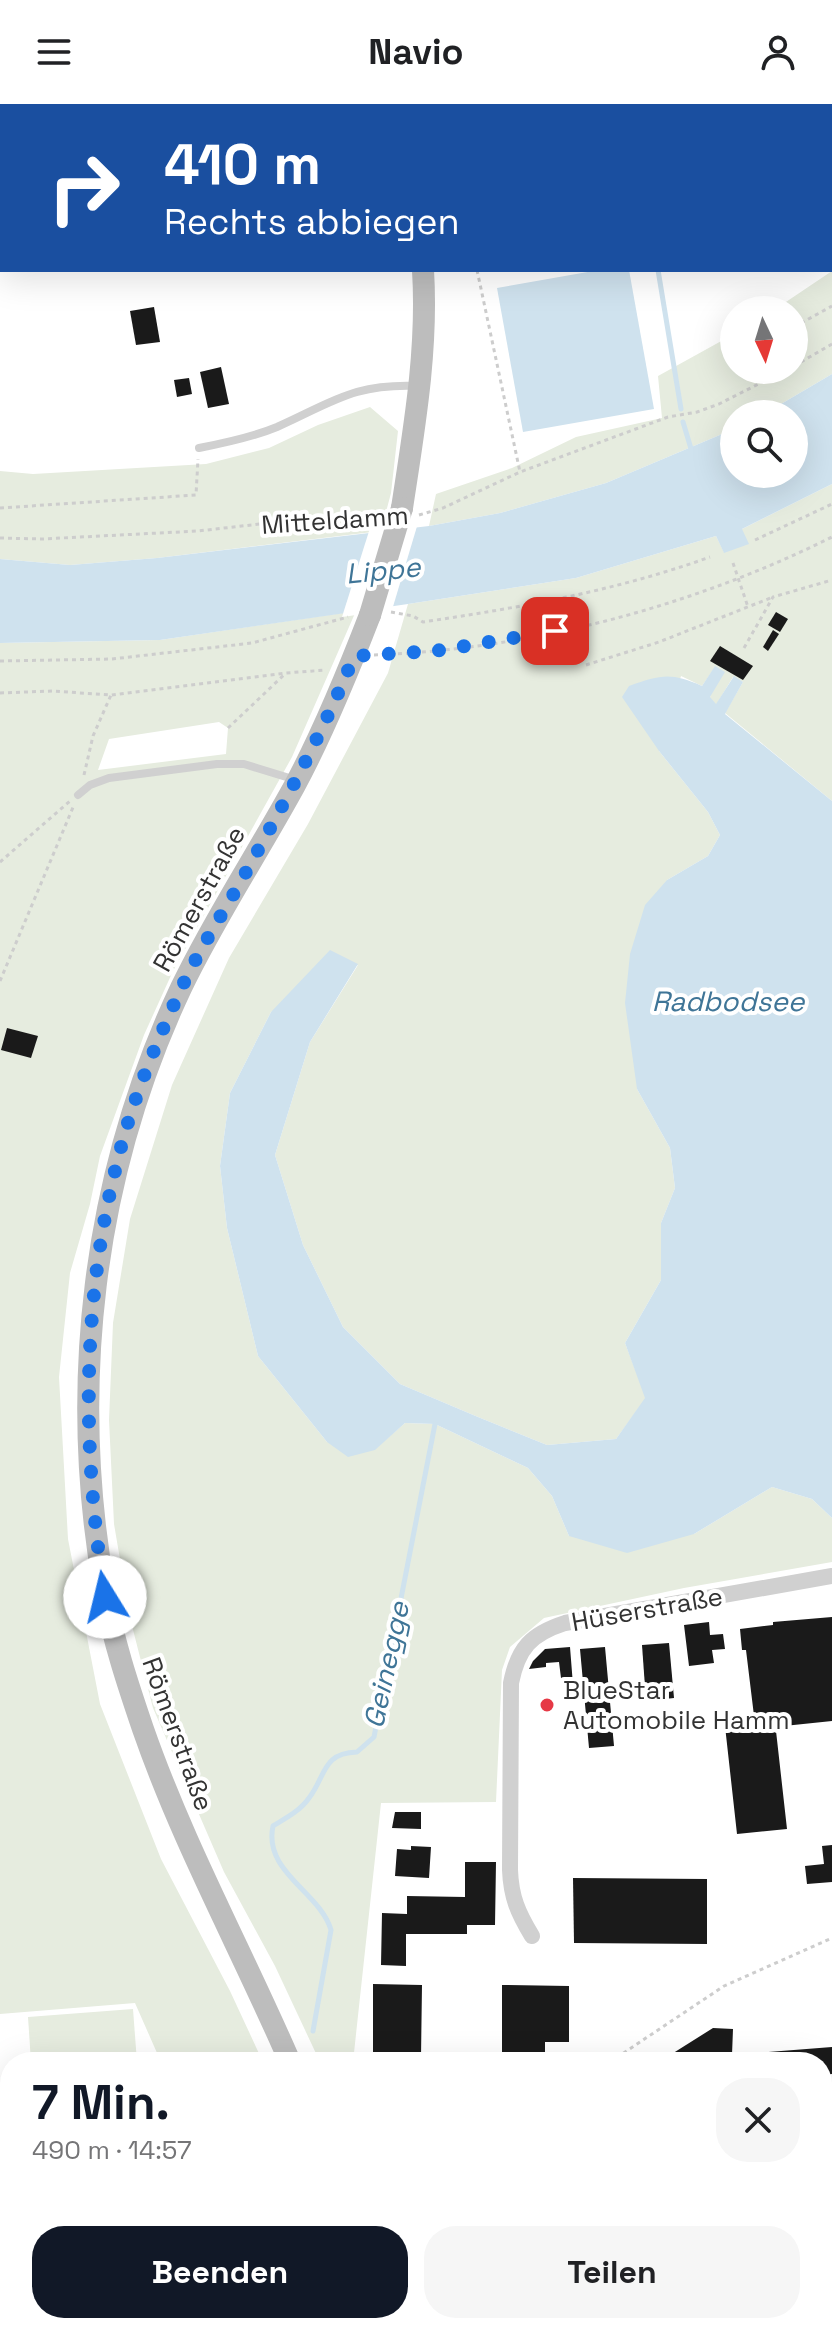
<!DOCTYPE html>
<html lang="de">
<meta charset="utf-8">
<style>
:root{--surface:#fff;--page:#f6f6f6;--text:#202124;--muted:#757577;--accent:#111827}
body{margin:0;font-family:"Space Grotesk",sans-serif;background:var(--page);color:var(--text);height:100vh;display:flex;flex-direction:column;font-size:30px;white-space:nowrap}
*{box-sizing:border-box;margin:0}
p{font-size:26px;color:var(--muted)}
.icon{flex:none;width:44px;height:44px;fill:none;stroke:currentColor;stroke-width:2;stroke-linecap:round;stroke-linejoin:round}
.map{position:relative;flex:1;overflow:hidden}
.details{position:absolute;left:0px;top:1948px;width:832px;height:282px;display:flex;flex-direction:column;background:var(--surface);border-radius:32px 32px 0 0;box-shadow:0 8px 32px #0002}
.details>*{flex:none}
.guide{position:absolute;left:0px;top:0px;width:832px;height:168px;box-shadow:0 8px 32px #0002;background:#1a4fa0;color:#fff;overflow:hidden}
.needle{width:52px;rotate:176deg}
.fabs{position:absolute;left:720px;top:192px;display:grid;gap:16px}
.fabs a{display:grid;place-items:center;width:88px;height:88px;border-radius:50%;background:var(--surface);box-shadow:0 8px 32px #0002;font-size:40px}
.pin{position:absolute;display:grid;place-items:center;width:68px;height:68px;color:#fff;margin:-34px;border-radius:16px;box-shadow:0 4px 12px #0006}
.me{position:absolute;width:88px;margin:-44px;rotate:351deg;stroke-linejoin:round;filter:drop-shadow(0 0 6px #0008)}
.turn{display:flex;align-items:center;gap:28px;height:168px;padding:0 32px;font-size:36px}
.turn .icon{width:104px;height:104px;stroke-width:2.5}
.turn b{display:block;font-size:56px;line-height:68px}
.round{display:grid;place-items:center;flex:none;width:84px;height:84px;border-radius:32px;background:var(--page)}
.headline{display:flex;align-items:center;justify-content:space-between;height:136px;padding:0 32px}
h1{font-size:48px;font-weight:800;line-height:60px;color:var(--accent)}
.button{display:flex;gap:16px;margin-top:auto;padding:16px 32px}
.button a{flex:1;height:92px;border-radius:32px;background:var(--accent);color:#fff;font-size:32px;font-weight:800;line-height:92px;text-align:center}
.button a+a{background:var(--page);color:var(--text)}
header{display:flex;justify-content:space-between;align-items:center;height:104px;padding:0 32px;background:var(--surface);font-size:36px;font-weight:800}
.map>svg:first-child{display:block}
</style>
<header><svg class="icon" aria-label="menu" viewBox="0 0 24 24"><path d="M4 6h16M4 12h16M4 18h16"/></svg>Navio<svg class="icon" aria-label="person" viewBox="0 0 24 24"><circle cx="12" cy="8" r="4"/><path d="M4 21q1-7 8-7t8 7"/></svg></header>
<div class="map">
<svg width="832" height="2229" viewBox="0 0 832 2229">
<rect width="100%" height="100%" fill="#fff"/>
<!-- green -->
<g fill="#e6ecdf" fill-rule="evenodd">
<path d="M 832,167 L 832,270 L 764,310 L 734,310 L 734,325 L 606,379 L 500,409 L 429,422 L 436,390 L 512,364 L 576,333 L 662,314 L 658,272 L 734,230 L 734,266 L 794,266 L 794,206 L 774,206 Z"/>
<path d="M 370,303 L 398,327 L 391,389 L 381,427 L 157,454 L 70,461 L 0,455 L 0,367 L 33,370 L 206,360 L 269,344 L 318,321 Z"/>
<path d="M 832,380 L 832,697 L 725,609 L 743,578 L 733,573 L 716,601 L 710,594 L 715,563 L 702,582 L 681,572 L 659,647 L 708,708 L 720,731 L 708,752 L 667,776 L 637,985 L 670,1044 L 675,1084 L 661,1119 L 661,1176 L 625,1239 L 646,1294 L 616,1335 L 547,1341 L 478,1313 L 400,1280 L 343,1223 L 303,1141 L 275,1051 L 310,938 L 358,861 L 271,908 L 230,989 L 220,1062 L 227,1124 L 258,1252 L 327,1338 L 375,1345 L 405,1319 L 435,1320 L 528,1364 L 552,1392 L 569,1432 L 694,1430 L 772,1383 L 812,1395 L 832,1414 L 832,1458 L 684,1484 L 544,1514 L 510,1543 L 502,1566 L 496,1698 L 381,1699 L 353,1958 L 320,1958 L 275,1862 L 224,1768 L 153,1604 L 130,1514 L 114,1420 L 109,1316 L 113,1219 L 130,1115 L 172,981 L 229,854 L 308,720 L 388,569 L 408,500 L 576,474 L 716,432 L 724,448 L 742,425 Z"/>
<path d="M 356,507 L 292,653 L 173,867 L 144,931 L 100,1052 L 90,1100 L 70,1169 L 59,1273 L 68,1435 L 100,1600 L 161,1755 L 230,1887 L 263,1958 L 161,1958 L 135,1899 L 0,1910 L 0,539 L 160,536 ZM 219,618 L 228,624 L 226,650 L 98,666 L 109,635 Z"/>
<path d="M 133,1905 L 137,1958 L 31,1958 L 28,1913 Z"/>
<path d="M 141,2220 L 347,2220 L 349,2229 L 142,2229 Z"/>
</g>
<!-- water -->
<g fill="#cfe2ee">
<path d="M 599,166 L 629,166 L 654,305 L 523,328 L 497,184 Z"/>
<path d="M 832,270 L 832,380 L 742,425 L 749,440 L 724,449 L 716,432 L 576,474 L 408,500 L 160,536 L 0,539 L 0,455 L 70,461 L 157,454 L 429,422 L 500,409 L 606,379 L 734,325 L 734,370 L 794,370 L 794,310 L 764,310 Z"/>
<path d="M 715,562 L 725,568 L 710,593 L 716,600 L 734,572 L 743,578 L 725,610 L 832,697 L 832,1414 L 812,1395 L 772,1383 L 694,1430 L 627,1449 L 569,1432 L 552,1392 L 528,1364 L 435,1320 L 405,1319 L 375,1346 L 348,1353 L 327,1338 L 258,1252 L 227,1124 L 220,1062 L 230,989 L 271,908 L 330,846 L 358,860 L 310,938 L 275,1051 L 303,1141 L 343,1223 L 400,1280 L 478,1313 L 547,1341 L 616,1335 L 645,1294 L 625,1239 L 661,1176 L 661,1119 L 675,1084 L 670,1044 L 637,985 L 625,899 L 630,850 L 645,801 L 667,776 L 708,752 L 720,731 L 708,708 L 659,647 L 622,593 L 629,582 C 661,571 670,568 702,582 Z"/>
</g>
<!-- pier -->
<path fill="#fff" d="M 418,419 L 392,506 L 342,513 L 370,424 Z"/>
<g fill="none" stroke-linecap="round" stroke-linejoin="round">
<!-- stream -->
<g stroke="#cfe2ee" stroke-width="5">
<path d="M 658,166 L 681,305"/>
<path d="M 683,318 L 692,348"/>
<path d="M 313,1927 L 331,1826 C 320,1788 263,1768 273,1722 C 286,1714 300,1707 309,1694 C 326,1672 322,1649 357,1648 L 374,1633 L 435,1320"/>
<path d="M 247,2229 L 249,2220"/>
</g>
</g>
<!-- building -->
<g fill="#1a1a1a">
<path d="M 154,203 L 160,238 L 136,241 L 130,207 Z"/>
<path d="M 221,263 L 229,300 L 208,304 L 200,268 Z"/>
<path d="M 189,274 L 192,290 L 177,293 L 174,276 Z"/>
<path d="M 776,508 L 788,515 L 780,528 L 768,521 Z"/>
<path d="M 773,526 L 779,530 L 768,547 L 763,543 Z"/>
<path d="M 720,542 L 753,562 L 743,576 L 710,557 Z"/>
<path d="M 7,924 L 38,932 L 31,954 L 1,946 Z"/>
<path d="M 832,1513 L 832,1617 L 784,1622 L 783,1617 L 775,1618 L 787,1725 L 737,1730 L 725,1622 L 755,1620 L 746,1546 L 742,1546 L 740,1525 L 773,1521 L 773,1518 Z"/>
<path d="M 709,1518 L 710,1531 L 723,1530 L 725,1545 L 712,1546 L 714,1559 L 689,1562 L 684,1521 Z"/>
<path d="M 669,1539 L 674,1594 L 646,1597 L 642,1541 Z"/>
<path d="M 570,1543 L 573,1581 L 562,1582 L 559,1558 L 546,1559 L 546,1563 L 529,1565 L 533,1557 L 545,1545 Z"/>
<path d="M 605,1543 L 614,1642 L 589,1644 L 580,1545 Z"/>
<path d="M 395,1708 L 421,1708 L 421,1725 L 392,1724 Z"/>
<path d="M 832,1741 L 832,1778 L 807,1780 L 805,1762 L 824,1760 L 822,1742 Z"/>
<path d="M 411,1742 L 431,1743 L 429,1774 L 395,1772 L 397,1745 L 411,1746 Z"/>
<path d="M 465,1758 L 496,1758 L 495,1821 L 467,1821 L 467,1830 L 406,1830 L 406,1862 L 381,1861 L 382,1809 L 407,1810 L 407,1792 L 465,1793 Z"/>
<path d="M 573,1774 L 707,1775 L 707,1840 L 574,1839 Z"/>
<path d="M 373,1880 L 422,1881 L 421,1953 L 428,1953 L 435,1958 L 373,1958 Z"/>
<path d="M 502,1881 L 569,1882 L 569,1938 L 545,1938 L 545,1953 L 502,1954 Z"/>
<path d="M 713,1924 L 733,1925 L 732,1951 L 832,1943 L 832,1970 L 822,1971 L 822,1958 L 659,1958 Z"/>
<path d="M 822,2151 L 832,2151 L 832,2229 L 764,2229 L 764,2220 L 822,2220 Z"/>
<path d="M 602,2220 L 625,2220 L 625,2229 L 588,2229 L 589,2221 Z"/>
<path d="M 659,2220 L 710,2220 L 709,2229 L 658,2229 Z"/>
<path d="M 18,2224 L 18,2229 L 0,2229 L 0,2226 Z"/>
</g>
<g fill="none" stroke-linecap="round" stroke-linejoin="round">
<!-- path -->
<g stroke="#cdcdcd" stroke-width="3" stroke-dasharray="4 4" stroke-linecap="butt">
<path d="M 657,0 L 657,2"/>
<path d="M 477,166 L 520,368"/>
<path d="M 794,223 L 832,202"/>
<path d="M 794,262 L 832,240"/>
<path d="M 765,266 L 770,275"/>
<path d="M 0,404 L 196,391 L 198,355"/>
<path d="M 419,411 L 443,404 L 520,368 L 668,313 L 697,308 L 719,300 L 786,266"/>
<path d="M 0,434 L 42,435 L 198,427 L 322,413 L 380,415"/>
<path d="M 755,436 L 832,400"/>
<path d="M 733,459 L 748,503"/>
<path d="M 391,508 L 413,512 L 423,518 C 523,503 615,487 710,453"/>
<path d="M 744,544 L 773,493 L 832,476"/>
<path d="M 374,551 C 532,545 691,503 832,433"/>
<path d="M 0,557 L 112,555 L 252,539 L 348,513"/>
<path d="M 586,561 L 659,538 L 773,493"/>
<path d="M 0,589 L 52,587 L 111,591 L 286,569 L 326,566"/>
<path d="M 228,624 L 286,569"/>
<path d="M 84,671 L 93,632 L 111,591"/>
<path d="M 0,758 L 70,697"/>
<path d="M 0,877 L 74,701"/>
<path d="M 610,1958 L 724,1882 L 832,1834"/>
<path d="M 303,2229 L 309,2220"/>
</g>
<!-- service -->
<g stroke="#d0d0d0" stroke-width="8">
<path d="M 199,344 C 225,339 253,333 277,323 C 333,298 354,279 419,282"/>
<path d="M 78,691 L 90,681 L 109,674 L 217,660 L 244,660 L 296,676"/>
</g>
<!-- minor -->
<g stroke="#d0d0d0" stroke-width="16">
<path d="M 532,1832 C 518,1809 511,1793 510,1766 L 511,1579 C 518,1544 531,1530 565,1519 L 832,1472"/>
<path d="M 563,2220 L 565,2229"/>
</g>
<!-- secondary -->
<g stroke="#bdbdbd" stroke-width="22">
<path d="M 405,0 L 406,2"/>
<path d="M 402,404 C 414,325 428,246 423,166"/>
<path d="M 290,1958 C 242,1847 183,1740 143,1625 C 128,1581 113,1536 105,1490 C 68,1285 92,1073 181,884 C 214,815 258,749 295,681 C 324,627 348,568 370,511"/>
<path d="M 376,2220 L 378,2229"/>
</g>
<!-- secondary-bridge -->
<path stroke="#bdbdbd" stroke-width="22" d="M 370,511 L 402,404"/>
</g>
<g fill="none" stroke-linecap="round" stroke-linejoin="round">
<!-- route -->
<path stroke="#1a73e8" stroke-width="14" stroke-dasharray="0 25.2" d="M 105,1493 C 82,1348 81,1198 118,1055 C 132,997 156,939 181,885 C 198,848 220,814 240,779 C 281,705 322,631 354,552 L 435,547 L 555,527"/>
</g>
<!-- markers -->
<circle fill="#e63946" stroke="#fff" stroke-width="3" cx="547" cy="1601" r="8"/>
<g text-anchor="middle" stroke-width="8" stroke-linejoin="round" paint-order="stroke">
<!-- street labels -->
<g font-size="26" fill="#333" stroke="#fff">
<text transform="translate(335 416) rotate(-4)" y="9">Mitteldamm</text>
<text transform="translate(199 795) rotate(-61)" y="9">Römerstraße</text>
<text transform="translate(647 1505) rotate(-10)" y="9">Hüserstraße</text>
<text transform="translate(178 1630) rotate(70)" y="9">Römerstraße</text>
</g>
<!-- poi labels -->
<g font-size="26" fill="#333" stroke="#fff" text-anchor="start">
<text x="563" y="1595">BlueStar<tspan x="563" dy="30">Automobile Hamm</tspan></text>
</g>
<!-- water labels -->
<g font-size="28" font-style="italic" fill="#3f7597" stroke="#fff">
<text transform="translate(383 466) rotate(-6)" y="10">Lippe</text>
<text x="728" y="907">Radbodsee</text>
<text transform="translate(386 1561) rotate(-78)" y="10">Geinegge</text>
</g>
</g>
</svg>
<div class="fabs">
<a><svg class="needle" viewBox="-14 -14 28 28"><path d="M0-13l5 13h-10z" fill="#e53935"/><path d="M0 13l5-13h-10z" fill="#757577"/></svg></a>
<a><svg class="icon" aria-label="search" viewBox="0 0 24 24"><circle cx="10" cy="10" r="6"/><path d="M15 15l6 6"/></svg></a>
</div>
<div class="pin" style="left:555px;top:527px;background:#d93025"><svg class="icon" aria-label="arrive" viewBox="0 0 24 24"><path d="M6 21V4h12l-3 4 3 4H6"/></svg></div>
<svg class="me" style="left:105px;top:1493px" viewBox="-20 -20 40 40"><circle r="19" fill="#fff"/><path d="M0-13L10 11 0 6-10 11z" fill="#1a73e8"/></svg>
<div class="guide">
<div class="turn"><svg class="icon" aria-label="right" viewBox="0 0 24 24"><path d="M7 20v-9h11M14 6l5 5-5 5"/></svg><div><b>410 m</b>Rechts abbiegen</div></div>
</div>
<section class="details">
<div class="headline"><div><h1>7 Min.</h1><p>490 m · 14:57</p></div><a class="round"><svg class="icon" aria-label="close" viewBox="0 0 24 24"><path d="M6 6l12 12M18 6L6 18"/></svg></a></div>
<div class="button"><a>Beenden</a><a>Teilen</a></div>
</section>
</div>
